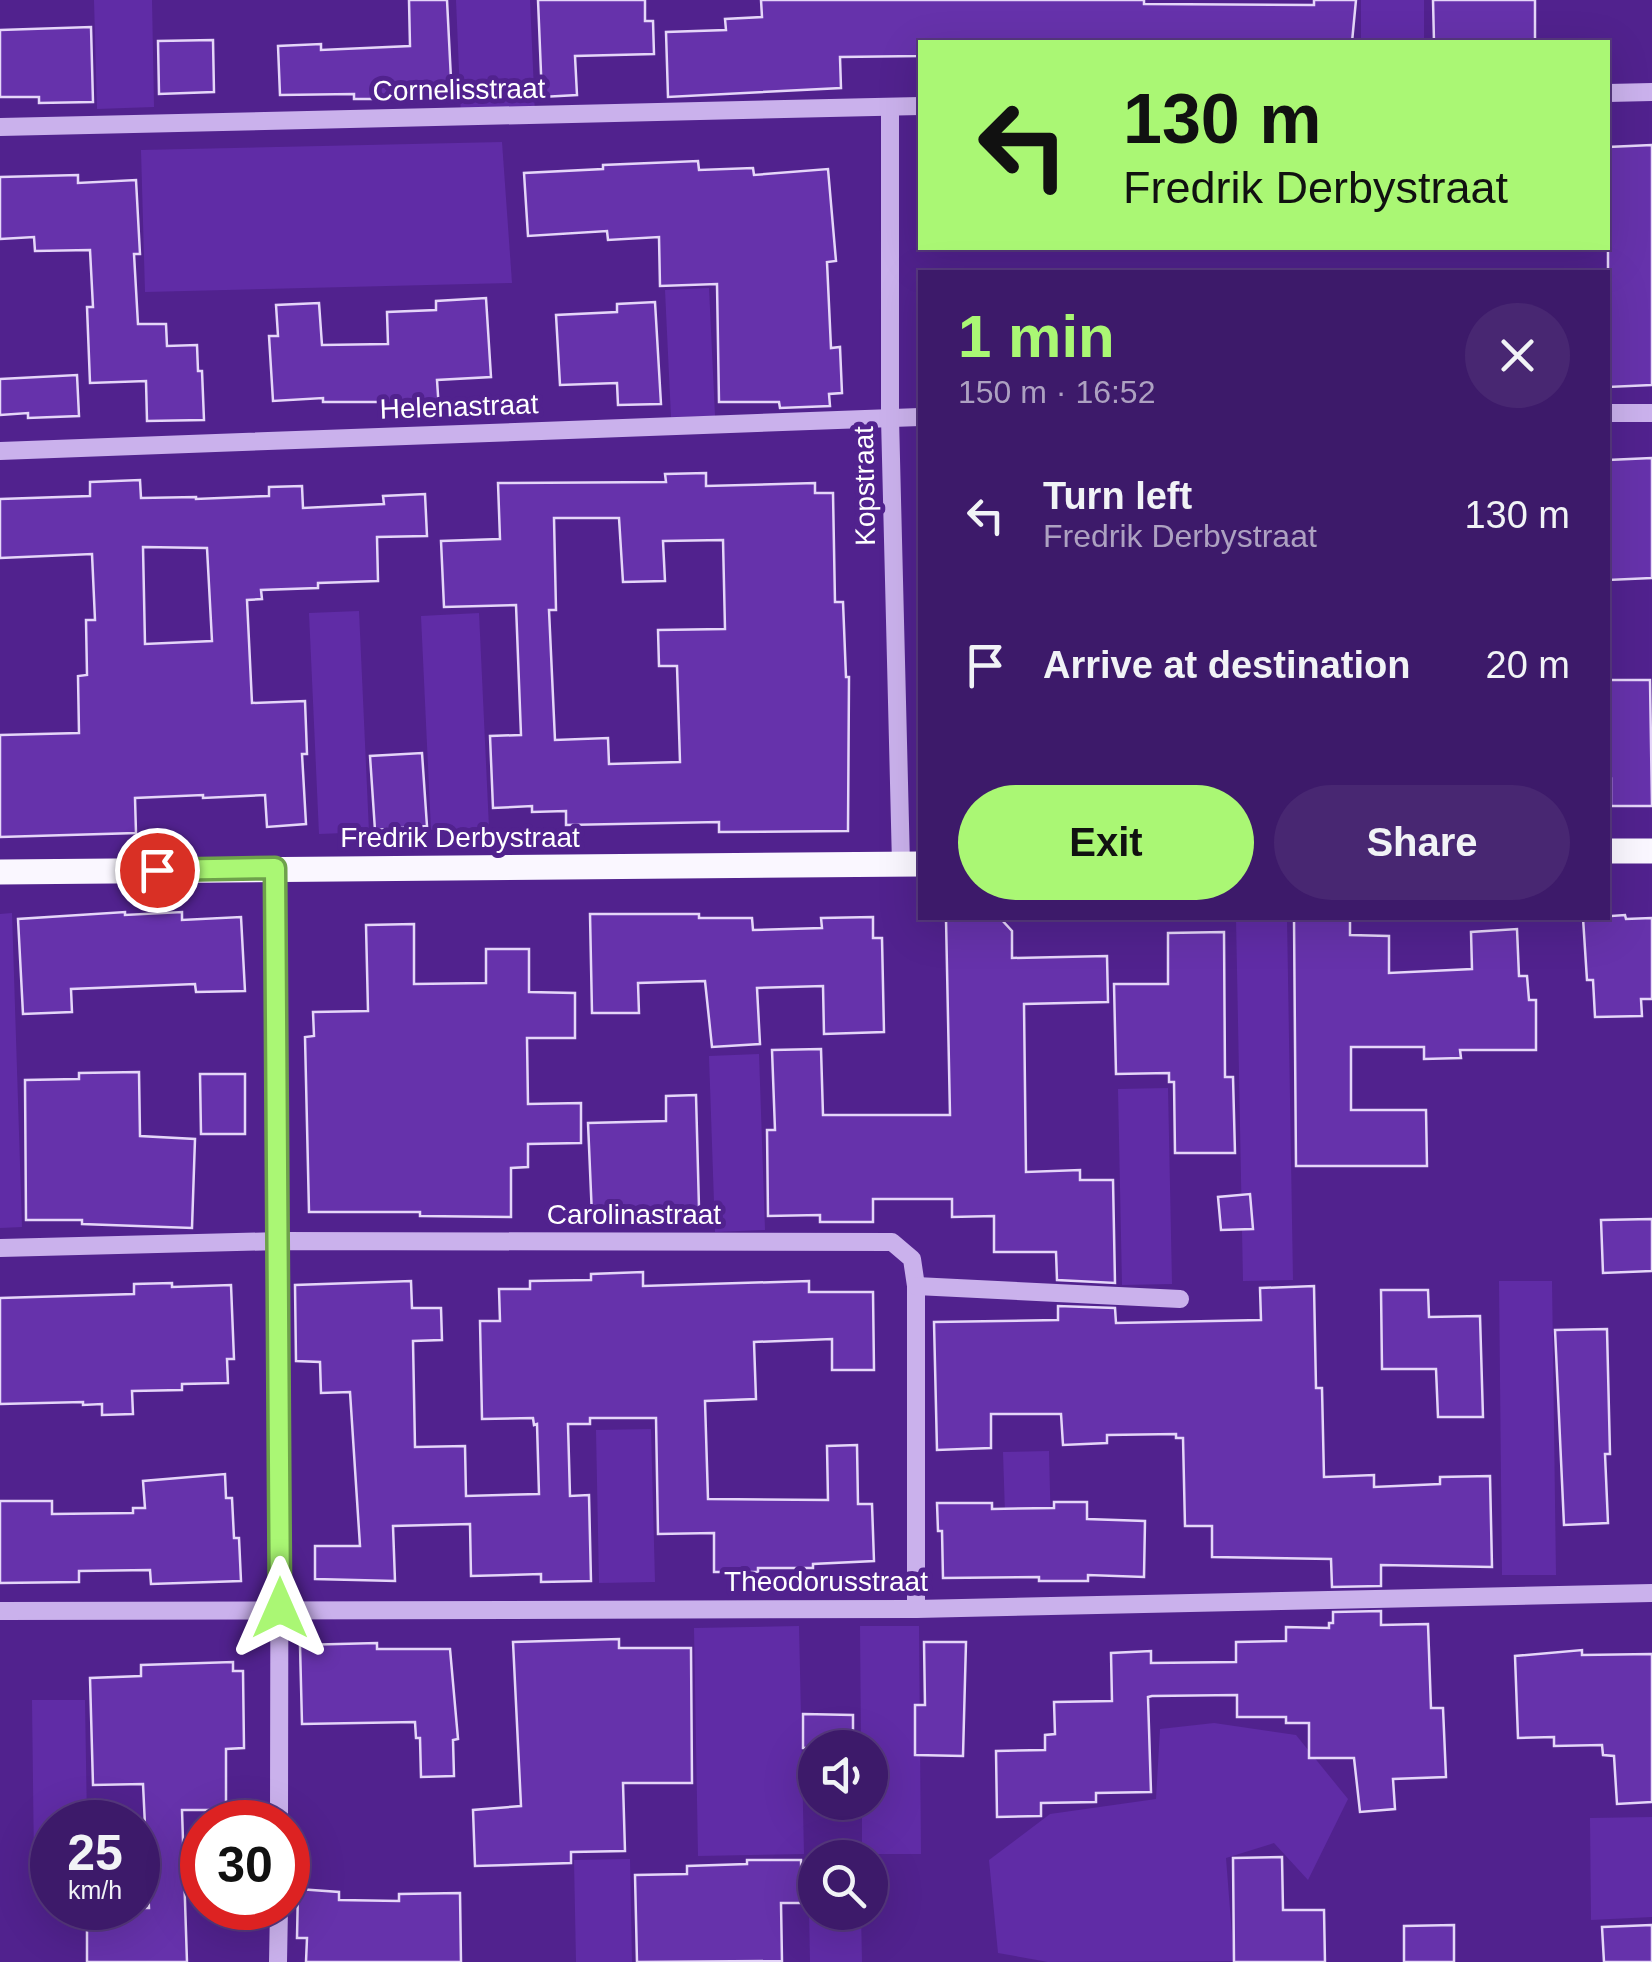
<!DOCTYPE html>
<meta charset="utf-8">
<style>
:root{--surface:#3d1a6a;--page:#482772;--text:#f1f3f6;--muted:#ada1c1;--line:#56387e;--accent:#aaf774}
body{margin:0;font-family:Helvetica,sans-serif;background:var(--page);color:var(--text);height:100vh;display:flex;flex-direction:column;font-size:38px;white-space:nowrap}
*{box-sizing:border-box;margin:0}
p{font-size:32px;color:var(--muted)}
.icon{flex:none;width:55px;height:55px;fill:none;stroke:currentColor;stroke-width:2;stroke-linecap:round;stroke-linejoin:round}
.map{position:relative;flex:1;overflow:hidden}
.drawer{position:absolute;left:918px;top:270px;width:692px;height:650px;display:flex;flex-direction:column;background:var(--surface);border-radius:0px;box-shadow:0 10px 40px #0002,0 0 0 2px var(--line)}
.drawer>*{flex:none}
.guide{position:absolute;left:918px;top:40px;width:692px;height:210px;border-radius:0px;box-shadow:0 10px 40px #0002,0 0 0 2px var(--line);background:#aaf774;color:#111;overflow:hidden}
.controls{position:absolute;left:798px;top:1730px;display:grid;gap:20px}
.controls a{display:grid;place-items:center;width:90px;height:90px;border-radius:50%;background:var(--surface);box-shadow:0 10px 40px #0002,0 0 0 2px var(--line);font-size:50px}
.speed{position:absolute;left:30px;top:1800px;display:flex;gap:20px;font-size:50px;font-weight:700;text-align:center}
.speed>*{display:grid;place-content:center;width:130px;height:130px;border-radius:50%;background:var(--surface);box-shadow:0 10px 40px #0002,0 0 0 2px var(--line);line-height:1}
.speed small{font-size:25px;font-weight:400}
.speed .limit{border:15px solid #d22;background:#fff;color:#111}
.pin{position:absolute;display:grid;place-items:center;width:85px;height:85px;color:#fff;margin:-42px;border:5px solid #fff;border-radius:50%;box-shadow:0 2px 10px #0007}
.me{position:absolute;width:110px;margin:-55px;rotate:0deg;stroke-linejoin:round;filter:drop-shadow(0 0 8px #0008)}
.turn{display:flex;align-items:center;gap:35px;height:210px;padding:0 40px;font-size:45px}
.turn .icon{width:130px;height:130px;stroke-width:2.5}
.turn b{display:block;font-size:70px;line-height:85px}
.round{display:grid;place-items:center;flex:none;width:105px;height:105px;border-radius:52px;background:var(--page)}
.overview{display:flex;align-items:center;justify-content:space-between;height:170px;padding:0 40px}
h1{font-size:60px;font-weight:600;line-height:75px;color:var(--accent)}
.action{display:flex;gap:20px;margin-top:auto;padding:20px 40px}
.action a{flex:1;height:115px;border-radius:60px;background:var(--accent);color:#111;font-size:40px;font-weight:600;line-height:115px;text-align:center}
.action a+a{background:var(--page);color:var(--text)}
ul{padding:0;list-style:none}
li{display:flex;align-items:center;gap:30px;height:150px;padding:0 40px}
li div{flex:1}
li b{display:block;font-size:38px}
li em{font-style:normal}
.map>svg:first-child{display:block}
</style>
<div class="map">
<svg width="1652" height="1962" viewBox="0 0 1652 1962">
<rect width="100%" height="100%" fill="#51228e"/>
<!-- green -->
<g fill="#602ca6">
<path d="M 94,0 L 152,0 L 154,107 L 97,109 Z"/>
<path d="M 456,0 L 530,0 L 535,114 L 461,117 Z"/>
<rect x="1361" y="0" width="63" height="42"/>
<path d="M 502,142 L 512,283 L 145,292 L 141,150 Z"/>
<path d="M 709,288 L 715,416 L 671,417 L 665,290 Z"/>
<path d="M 359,611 L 369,832 L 319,834 L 309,613 Z"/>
<path d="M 479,613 L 489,828 L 431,830 L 421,616 Z"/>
<path d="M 12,913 L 22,1227 L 0,1228 L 0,914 Z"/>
<path d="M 1236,918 L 1287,918 L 1293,1280 L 1243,1281 Z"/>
<path d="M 759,1054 L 765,1230 L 715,1232 L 709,1056 Z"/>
<path d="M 1168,1088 L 1172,1284 L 1122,1285 L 1118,1089 Z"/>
<path d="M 1499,1281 L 1552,1281 L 1556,1575 L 1502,1575 Z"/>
<path d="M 651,1429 L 655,1582 L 599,1583 L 596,1430 Z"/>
<path d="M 1049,1451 L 1052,1574 L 1007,1575 L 1003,1452 Z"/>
<path d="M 799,1626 L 804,1854 L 698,1856 L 694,1628 Z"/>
<path d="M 860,1626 L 919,1626 L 921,1854 L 862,1854 L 862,1803 L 870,1802 L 870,1748 L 861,1747 Z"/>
<path d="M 32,1700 L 85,1700 L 87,1822 L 52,1822 L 52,1864 L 34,1864 Z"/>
<path d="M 1214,1723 L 1296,1735 L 1348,1799 L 1308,1880 L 1274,1843 L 1226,1858 L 1234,1961 L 1048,1962 L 998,1953 L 989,1860 L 1050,1814 L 1156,1799 L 1160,1729 Z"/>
<path d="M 1652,1817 L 1652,1917 L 1591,1920 L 1590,1818 Z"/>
<path d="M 815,1858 L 815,1912 L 861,1913 L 862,1962 L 810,1962 L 808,1859 Z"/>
<path d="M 630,1859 L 632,1962 L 576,1962 L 574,1860 Z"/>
</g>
<!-- building -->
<g fill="#6632ab" stroke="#e5d6f9" stroke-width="2.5" fill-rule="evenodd">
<path d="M 409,0 L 447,0 L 452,99 L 354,99 L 354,94 L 280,95 L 278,46 L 321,44 L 321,50 L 410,46 Z"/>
<path d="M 538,0 L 645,0 L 645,21 L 653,21 L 654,54 L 575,56 L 577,95 L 542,97 Z"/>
<path d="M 761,0 L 1144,0 L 1144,4 L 1314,5 L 1314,0 L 1356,0 L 1352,42 L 920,42 L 920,56 L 840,57 L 841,88 L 668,97 L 666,32 L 726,30 L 725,19 L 762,17 Z"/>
<path d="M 1433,0 L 1535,0 L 1535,42 L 1434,42 Z"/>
<path d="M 91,27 L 93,102 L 39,103 L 39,97 L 0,97 L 0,30 Z"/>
<path d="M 213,40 L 214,92 L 159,94 L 158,41 Z"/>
<path d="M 1652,145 L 1652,385 L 1608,387 L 1608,147 Z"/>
<path d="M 698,161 L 699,170 L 753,168 L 754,175 L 828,169 L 836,261 L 827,262 L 831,348 L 840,347 L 842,393 L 829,394 L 830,406 L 780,408 L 779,402 L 719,402 L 717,284 L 660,286 L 659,237 L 608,240 L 607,231 L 528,236 L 524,173 L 603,169 L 603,165 Z"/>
<path d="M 78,175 L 78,183 L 136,180 L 140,254 L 134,254 L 138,324 L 166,324 L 167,346 L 197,345 L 198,371 L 202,371 L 204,420 L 147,421 L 146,381 L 90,383 L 87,307 L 93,307 L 90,250 L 35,251 L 34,237 L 0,239 L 0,177 Z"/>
<path d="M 486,298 L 491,377 L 437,380 L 439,410 L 392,412 L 391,408 L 379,408 L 378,402 L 323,402 L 323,398 L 273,401 L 269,336 L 278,336 L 276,305 L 319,303 L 322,345 L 388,344 L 387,312 L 436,310 L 436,301 Z"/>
<path d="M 655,302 L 661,404 L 618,405 L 617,383 L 560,385 L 556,315 L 617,312 L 617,304 Z"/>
<path d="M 77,375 L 79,416 L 28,418 L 28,413 L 0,415 L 0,379 Z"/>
<path d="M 1652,458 L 1652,578 L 1608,580 L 1608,460 Z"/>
<path d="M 706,473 L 706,486 L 815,483 L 815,493 L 833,493 L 835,602 L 843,602 L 846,677 L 849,677 L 848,831 L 719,832 L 719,822 L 566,825 L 566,811 L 532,812 L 532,806 L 493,808 L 490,736 L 521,735 L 516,605 L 444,607 L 441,541 L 500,539 L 498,483 L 666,482 L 665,474 ZM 554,518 L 619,518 L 623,582 L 665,581 L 663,541 L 723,540 L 725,629 L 658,630 L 659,666 L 677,666 L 680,762 L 609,764 L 608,738 L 555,740 L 549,610 L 556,610 Z"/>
<path d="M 140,480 L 141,498 L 196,497 L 196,499 L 269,496 L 269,487 L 302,486 L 303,508 L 384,504 L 383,496 L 425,494 L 427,536 L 377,537 L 378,581 L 318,583 L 318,588 L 261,590 L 262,599 L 247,600 L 252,703 L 305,701 L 307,754 L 302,754 L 306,824 L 267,827 L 265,795 L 203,798 L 203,795 L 135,798 L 136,833 L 0,837 L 0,735 L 79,733 L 78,676 L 87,675 L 86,620 L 95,620 L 92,554 L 0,558 L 0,499 L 90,496 L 90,482 ZM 143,547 L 207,548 L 212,641 L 145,644 Z"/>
<path d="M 1608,680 L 1650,680 L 1652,806 L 1611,806 L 1611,779 L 1608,780 Z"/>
<path d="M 422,753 L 427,826 L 375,830 L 370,756 Z"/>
<path d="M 125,912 L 125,915 L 182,912 L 182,920 L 241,917 L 245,991 L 196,992 L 195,984 L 71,989 L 72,1012 L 23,1014 L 18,919 Z"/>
<path d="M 590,914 L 699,914 L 699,918 L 752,918 L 753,930 L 822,928 L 821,918 L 873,917 L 873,938 L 882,938 L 884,1032 L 824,1034 L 823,986 L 757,988 L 760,1044 L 712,1047 L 705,981 L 638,983 L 639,1013 L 592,1013 Z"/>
<path d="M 1625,915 L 1626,919 L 1652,918 L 1652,999 L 1641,999 L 1642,1016 L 1595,1017 L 1593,980 L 1587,980 L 1583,918 Z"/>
<path d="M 1000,918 L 1012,931 L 1012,958 L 1107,956 L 1108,1002 L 1024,1004 L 1026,1172 L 1080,1170 L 1080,1180 L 1113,1180 L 1115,1283 L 1057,1280 L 1056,1252 L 994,1252 L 994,1216 L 952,1217 L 952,1199 L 873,1199 L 873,1222 L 820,1222 L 820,1215 L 768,1216 L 767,1130 L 775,1130 L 772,1050 L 821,1049 L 823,1115 L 950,1115 L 946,919 Z"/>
<path d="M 1294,918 L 1350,918 L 1350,935 L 1389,936 L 1389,973 L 1472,969 L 1471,932 L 1517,929 L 1519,976 L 1527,976 L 1529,1000 L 1536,1000 L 1536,1050 L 1460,1050 L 1461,1058 L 1424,1059 L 1424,1047 L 1351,1047 L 1351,1110 L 1426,1110 L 1427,1166 L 1296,1166 Z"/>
<path d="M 414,924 L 414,984 L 486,983 L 486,949 L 529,949 L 529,992 L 575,993 L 575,1038 L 527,1038 L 528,1104 L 581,1103 L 581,1143 L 528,1144 L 528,1167 L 511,1168 L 511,1217 L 420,1216 L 420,1212 L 309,1212 L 305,1037 L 314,1036 L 313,1012 L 368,1011 L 366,925 Z"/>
<path d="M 1224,932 L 1225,1077 L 1233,1077 L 1235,1153 L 1175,1153 L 1174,1082 L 1169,1082 L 1169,1073 L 1116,1074 L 1114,984 L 1168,984 L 1168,933 Z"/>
<path d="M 139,1072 L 140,1136 L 195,1139 L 192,1228 L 82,1224 L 82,1220 L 26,1220 L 25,1080 L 79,1079 L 79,1073 Z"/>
<path d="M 200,1074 L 245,1074 L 245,1134 L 201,1134 Z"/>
<path d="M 696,1095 L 699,1208 L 641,1209 L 641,1215 L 592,1216 L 588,1123 L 666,1121 L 666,1096 Z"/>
<path d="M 1250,1194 L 1253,1229 L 1221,1230 L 1218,1197 Z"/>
<path d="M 1652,1219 L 1652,1271 L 1603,1273 L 1601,1220 Z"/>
<path d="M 643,1272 L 643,1286 L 809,1281 L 809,1292 L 873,1292 L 874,1370 L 832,1370 L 832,1339 L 754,1342 L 756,1399 L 705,1401 L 708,1499 L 828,1500 L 827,1446 L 857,1445 L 858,1504 L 872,1504 L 874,1561 L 813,1564 L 813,1568 L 758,1568 L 758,1572 L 714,1572 L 714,1533 L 658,1534 L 656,1418 L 590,1418 L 590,1424 L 568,1424 L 570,1496 L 589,1495 L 591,1581 L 541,1582 L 541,1574 L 471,1576 L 470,1524 L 393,1526 L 395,1581 L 315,1579 L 315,1546 L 360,1546 L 350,1392 L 321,1393 L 320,1362 L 296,1361 L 295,1285 L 411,1281 L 412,1308 L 441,1308 L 442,1340 L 413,1341 L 415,1447 L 465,1446 L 466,1496 L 539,1494 L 537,1424 L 534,1425 L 533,1418 L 482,1419 L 480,1321 L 500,1321 L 499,1289 L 530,1289 L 530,1281 L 591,1280 L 591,1274 Z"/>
<path d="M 172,1283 L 172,1287 L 231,1285 L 234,1359 L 227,1359 L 228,1383 L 182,1384 L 182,1390 L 132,1391 L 133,1414 L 102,1415 L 102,1404 L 83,1405 L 83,1402 L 0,1404 L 0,1298 L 134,1294 L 134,1284 Z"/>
<path d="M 1314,1286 L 1316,1388 L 1322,1388 L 1324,1477 L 1374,1475 L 1374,1487 L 1440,1484 L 1440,1477 L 1490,1476 L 1492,1567 L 1381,1565 L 1381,1586 L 1332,1587 L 1331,1559 L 1212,1557 L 1212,1526 L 1185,1526 L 1183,1438 L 1176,1438 L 1176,1434 L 1107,1435 L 1107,1443 L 1063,1445 L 1061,1414 L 991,1414 L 991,1448 L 937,1450 L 934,1322 L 1058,1320 L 1058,1306 L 1115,1308 L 1116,1323 L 1261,1320 L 1260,1288 Z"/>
<path d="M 1381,1290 L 1428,1290 L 1429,1317 L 1480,1316 L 1483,1417 L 1438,1417 L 1436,1369 L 1382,1369 Z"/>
<path d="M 1607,1329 L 1610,1454 L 1605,1454 L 1608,1523 L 1564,1525 L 1555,1330 Z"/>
<path d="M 225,1474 L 226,1498 L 232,1498 L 234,1538 L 239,1538 L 241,1581 L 151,1584 L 150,1570 L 79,1571 L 79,1582 L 0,1583 L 0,1501 L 52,1501 L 52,1514 L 133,1513 L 133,1508 L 145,1508 L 143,1481 Z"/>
<path d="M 1054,1502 L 1087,1502 L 1087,1519 L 1145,1521 L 1144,1577 L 1088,1575 L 1088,1581 L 1039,1581 L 1039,1577 L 943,1578 L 942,1531 L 938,1531 L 937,1503 L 992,1503 L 992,1509 L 1054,1508 Z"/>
<path d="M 1381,1611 L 1381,1625 L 1428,1624 L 1431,1708 L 1443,1708 L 1446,1777 L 1393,1779 L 1395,1809 L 1360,1812 L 1354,1758 L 1309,1758 L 1309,1723 L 1286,1723 L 1286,1717 L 1237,1717 L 1237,1695 L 1152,1696 L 1148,1697 L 1151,1792 L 1096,1793 L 1096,1802 L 1041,1803 L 1041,1816 L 997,1817 L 996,1751 L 1045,1750 L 1045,1735 L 1055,1734 L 1054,1702 L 1112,1701 L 1111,1653 L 1151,1651 L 1151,1663 L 1236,1662 L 1236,1642 L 1286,1641 L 1286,1627 L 1329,1628 L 1329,1623 L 1333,1623 L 1333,1612 Z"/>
<path d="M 619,1639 L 619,1648 L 691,1648 L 692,1783 L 623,1783 L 625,1851 L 571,1852 L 571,1863 L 475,1866 L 473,1810 L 521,1806 L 513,1642 Z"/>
<path d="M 924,1642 L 966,1642 L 963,1756 L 915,1755 L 915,1705 L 925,1705 Z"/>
<path d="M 377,1643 L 377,1649 L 450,1649 L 458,1739 L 453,1740 L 454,1776 L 421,1777 L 420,1738 L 416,1738 L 415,1722 L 302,1724 L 300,1645 Z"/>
<path d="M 1582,1650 L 1582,1655 L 1652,1654 L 1652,1802 L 1617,1804 L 1614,1756 L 1603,1755 L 1602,1745 L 1554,1746 L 1554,1737 L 1518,1738 L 1515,1656 Z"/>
<path d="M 233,1662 L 233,1671 L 243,1671 L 244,1748 L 226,1749 L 226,1810 L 182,1810 L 187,1962 L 87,1962 L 87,1914 L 98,1913 L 98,1908 L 149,1908 L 143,1784 L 93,1785 L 90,1678 L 141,1676 L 141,1665 Z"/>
<path d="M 803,1714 L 853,1715 L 853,1748 L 803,1748 Z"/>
<path d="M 1282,1857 L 1283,1910 L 1324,1910 L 1325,1962 L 1234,1962 L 1233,1858 Z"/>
<path d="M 747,1860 L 801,1860 L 802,1903 L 781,1903 L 782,1961 L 637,1962 L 635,1875 L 687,1874 L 687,1866 L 747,1864 Z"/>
<path d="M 298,1889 L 339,1892 L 339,1900 L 399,1901 L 399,1894 L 460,1893 L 461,1962 L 306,1962 L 307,1938 L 297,1938 Z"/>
<path d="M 1454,1925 L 1454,1962 L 1404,1962 L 1404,1926 Z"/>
<path d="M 1652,1925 L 1652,1962 L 1604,1962 L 1602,1927 Z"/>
</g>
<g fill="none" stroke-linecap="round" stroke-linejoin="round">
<!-- minor -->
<g stroke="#cab1ec" stroke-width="18">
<path d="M 1608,93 L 1652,92"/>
<path d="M 890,107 L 890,418 L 901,864"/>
<path d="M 0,127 L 920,106"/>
<path d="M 1608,413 L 1652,413"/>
<path d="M 0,451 L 920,417"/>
<path d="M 275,868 L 280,1241 L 279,1822"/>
<path d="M 0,1248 L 280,1241 L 892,1242 L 912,1259 L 916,1286 L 916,1609"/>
<path d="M 916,1286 L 1180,1299"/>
<path d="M 0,1611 L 916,1609 L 1652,1593"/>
<path d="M 278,1962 L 279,1908"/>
</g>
<!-- major -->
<g stroke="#faf7ff" stroke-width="25">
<path d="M 1608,851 L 1652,851"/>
<path d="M 0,872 L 920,864"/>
</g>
</g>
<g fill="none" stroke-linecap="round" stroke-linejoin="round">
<defs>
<path id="route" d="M 157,870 L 275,868 L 280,1608"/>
</defs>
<!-- route casing -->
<use href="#route" stroke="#6ea14b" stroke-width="25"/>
<!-- route -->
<use href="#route" stroke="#aaf774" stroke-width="18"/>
</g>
<g text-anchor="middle" stroke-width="10" stroke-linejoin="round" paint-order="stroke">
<!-- street labels -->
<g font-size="28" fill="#fff" stroke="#51228e">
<text transform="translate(459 89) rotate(-1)" y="10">Cornelisstraat</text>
<text transform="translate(459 406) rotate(-2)" y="10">Helenastraat</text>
<text transform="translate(864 486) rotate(-91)" y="10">Kopstraat</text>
<text x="460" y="847">Fredrik Derbystraat</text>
<text x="634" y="1224">Carolinastraat</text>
<text x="826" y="1591">Theodorusstraat</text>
</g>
</g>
</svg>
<div class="controls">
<a><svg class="icon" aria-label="sound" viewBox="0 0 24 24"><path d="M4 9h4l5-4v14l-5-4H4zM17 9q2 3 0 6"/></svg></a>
<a><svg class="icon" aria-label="search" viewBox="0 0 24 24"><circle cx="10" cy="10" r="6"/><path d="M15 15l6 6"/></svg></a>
</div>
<div class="speed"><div>25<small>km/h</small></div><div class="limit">30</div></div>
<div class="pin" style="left:157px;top:870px;background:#d93025"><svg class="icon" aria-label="arrive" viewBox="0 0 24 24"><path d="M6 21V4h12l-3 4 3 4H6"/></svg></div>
<svg class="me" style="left:280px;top:1608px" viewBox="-20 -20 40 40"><path d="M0-17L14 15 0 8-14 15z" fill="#aaf774" stroke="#fff" stroke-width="4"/></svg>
<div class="guide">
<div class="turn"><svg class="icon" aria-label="left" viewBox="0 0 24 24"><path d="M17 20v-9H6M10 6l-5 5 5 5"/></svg><div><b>130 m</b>Fredrik Derbystraat</div></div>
</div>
<section class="drawer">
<div class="overview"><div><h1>1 min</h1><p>150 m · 16:52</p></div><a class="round"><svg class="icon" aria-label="close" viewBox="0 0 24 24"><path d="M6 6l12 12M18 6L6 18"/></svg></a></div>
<ul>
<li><svg class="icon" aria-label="left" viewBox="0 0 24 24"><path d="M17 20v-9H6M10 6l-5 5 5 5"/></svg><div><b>Turn left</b><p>Fredrik Derbystraat</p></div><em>130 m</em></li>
<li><svg class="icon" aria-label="arrive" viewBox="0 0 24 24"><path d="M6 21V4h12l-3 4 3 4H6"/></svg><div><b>Arrive at destination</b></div><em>20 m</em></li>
</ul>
<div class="action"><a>Exit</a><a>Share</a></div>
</section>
</div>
